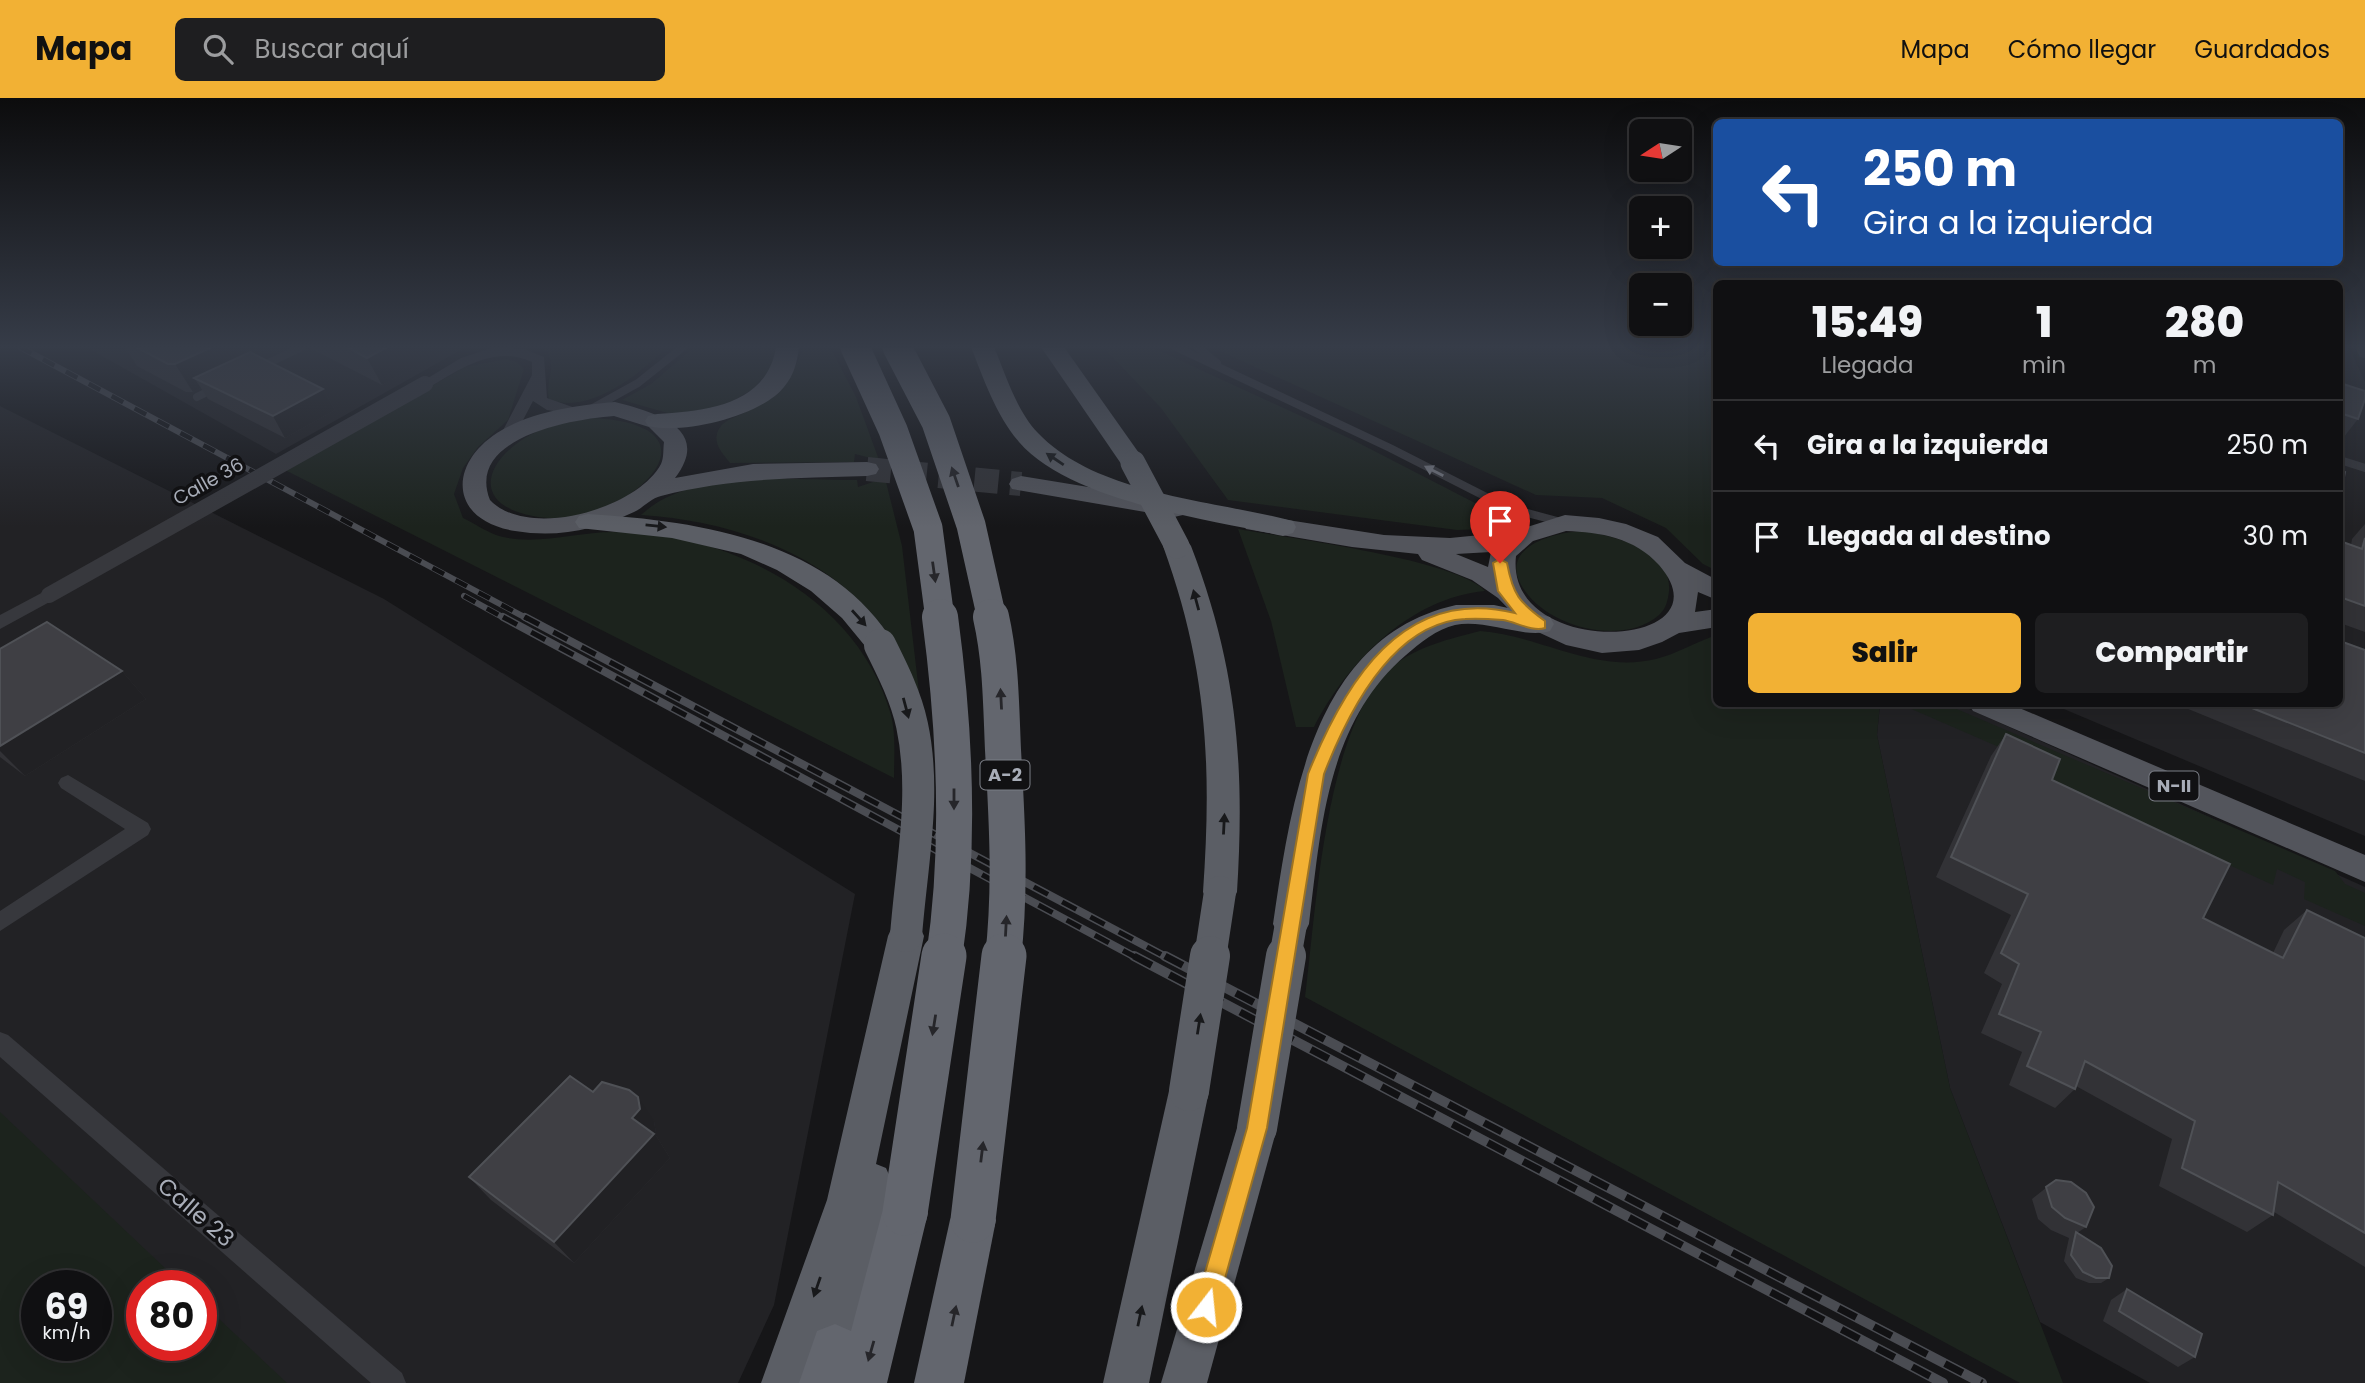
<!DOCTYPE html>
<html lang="es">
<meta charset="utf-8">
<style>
:root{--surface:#101012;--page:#1e1e20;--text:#f1f3f6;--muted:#9c9d9f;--line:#303032;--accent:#f2b134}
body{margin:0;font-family:Poppins,sans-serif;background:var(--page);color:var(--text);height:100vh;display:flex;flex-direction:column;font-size:26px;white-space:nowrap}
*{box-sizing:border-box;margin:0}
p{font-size:23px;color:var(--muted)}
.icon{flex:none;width:38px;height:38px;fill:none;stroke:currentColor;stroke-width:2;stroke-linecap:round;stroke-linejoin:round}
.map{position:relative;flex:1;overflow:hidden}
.drawer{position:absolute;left:1713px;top:182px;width:630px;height:427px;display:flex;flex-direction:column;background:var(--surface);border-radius:10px;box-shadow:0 7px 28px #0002,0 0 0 2px var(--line)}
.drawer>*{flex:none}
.guide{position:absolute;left:1713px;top:21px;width:630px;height:147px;border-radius:10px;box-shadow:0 7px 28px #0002,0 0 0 2px var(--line);background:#1a4fa0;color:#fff;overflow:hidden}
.needle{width:46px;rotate:258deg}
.tools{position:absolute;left:1629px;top:21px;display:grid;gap:14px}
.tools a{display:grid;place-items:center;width:63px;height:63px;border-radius:10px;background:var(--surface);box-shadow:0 7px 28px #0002,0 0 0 2px var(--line);font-size:35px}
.speed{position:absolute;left:21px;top:1172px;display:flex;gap:14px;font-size:35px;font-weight:700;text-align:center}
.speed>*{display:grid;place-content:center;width:91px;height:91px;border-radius:50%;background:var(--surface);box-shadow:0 7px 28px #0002,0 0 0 2px var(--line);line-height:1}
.speed small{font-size:18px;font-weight:400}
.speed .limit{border:10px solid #d22;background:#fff;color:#111}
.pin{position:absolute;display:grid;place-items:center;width:60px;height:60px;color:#fff;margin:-72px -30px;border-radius:50% 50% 50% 0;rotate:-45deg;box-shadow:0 0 7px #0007}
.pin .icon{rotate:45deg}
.me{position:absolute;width:77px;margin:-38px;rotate:16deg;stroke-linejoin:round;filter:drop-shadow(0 0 5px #0008)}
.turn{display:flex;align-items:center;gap:24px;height:147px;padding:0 35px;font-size:32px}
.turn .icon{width:91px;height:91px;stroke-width:2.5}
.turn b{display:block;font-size:49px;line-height:60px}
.eta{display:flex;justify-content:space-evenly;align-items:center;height:119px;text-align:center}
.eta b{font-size:42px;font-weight:800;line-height:49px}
.button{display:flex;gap:14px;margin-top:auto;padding:14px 35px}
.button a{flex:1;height:80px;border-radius:10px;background:var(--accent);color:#111;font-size:28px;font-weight:800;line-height:80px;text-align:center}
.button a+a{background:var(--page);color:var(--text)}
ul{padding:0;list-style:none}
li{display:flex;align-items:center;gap:21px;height:91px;padding:0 35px;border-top:2px solid var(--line)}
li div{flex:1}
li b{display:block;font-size:26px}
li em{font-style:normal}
header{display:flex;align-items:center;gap:42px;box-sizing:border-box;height:98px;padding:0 35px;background:var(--accent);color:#111}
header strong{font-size:33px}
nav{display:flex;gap:38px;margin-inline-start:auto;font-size:24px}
.search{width:490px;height:63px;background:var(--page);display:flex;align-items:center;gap:18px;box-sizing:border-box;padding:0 24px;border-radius:10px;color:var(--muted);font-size:26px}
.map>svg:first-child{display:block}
</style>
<header>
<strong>Mapa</strong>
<div class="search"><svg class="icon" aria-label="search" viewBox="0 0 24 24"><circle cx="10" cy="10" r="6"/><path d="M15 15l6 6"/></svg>Buscar aquí</div>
<nav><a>Mapa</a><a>Cómo llegar</a><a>Guardados</a></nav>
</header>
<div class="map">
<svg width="2365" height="1285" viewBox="0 0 2365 1285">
<rect width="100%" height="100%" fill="#161618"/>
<!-- built -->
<g fill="#222225" fill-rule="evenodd">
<path d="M 86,249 L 466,249 L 276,356 Z"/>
<path d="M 2340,249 L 2349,249 L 2365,284 L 2365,738 L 2052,606 L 2340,606 Z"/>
<path d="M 0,308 L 384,501 L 855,796 L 774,1207 L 738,1285 L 0,1285 ZM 37,1188 L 96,1188 L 96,1248 L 37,1248 ZM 142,1188 L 201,1188 L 201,1248 L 142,1248 Z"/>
<path d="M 1880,606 L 1958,606 L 2365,789 L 2365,1285 L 2150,1285 L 2040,1224 L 1950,990 L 1877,637 Z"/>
</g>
<!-- green -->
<g fill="#1c231d" fill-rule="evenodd">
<path d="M 538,249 L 667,249 C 640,276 588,318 549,301 C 545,281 557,272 547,253 Z"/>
<path d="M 694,249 L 781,249 L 773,269 L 753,291 L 721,310 L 671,316 L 622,302 L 651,286 Z"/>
<path d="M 804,249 L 830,249 L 856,299 L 879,362 L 855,356 L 854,364 L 730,365 C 723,356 714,347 717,336 C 721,321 736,320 747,313 C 771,298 795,277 804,249 Z"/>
<path d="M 1103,249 L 1151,249 L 1351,341 L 1510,423 L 1484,431 L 1457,432 L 1228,402 L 1161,310 Z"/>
<path d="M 1211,249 L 1717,249 L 1717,473 L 1703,466 L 1666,430 L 1602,400 L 1536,397 Z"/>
<path d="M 506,261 L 517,264 L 524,271 L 508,322 L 478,349 L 463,370 L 454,396 L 463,420 C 474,425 485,433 496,437 C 533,449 575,434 613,434 C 728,434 858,498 891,617 C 896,637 894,659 894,680 L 285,372 L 465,269 Z"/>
<path d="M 594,320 C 738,328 619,436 533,418 C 469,406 485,361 532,336 C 551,326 573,323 594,320 Z"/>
<path d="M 885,380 L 902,448 L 919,594 C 909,575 901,554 889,537 C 832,457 735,423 641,417 C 692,369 792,383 857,382 L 858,389 Z"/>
<path d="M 1238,431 C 1287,440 1458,462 1485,493 C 1409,500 1347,565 1314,629 L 1296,629 L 1271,523 Z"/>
<path d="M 1581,433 C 1611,437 1673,451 1669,493 C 1668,502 1666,511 1659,517 C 1622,549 1550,529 1525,493 C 1495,451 1550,435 1581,433 Z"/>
<path d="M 1480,533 C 1539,537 1594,576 1656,561 C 1676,556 1696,544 1717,537 L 1717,606 L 1880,606 L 1877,637 L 1950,990 L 2063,1285 L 2020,1285 L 1305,899 C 1316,814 1325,627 1392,569 C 1417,548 1450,541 1480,533 Z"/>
<path d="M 1900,606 L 1945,606 L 2335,773 L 2345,786 L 2365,795 L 2365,828 L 2304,801 L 2305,784 L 2277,771 L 2273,787 L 2048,684 L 2052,672 Z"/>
<path d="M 0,1014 L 184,1188 L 142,1188 L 142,1248 L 201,1248 L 201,1204 L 287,1285 L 0,1285 ZM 37,1188 L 96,1188 L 96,1248 L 37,1248 Z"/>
</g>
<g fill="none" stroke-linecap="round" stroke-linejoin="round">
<!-- primary-tunnel -->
<path stroke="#333438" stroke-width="24" stroke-dasharray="24 12" stroke-linecap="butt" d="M 867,371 L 1021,386"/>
<!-- service -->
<g stroke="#37383d" stroke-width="8">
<path d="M 1176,249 L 1390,350 L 1508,410 L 1561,424"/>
<path d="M 1197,249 L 1217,265"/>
<path d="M 260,269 L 302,249"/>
<path d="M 197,299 L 215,290"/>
<path d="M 591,311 L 638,285 L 683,249"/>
<path d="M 2340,362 L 2365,370"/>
</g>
<!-- minor -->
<g fill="#37383d" fill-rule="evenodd">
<path d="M 495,249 L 524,251 L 544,259 L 547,300 L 578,311 L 578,317 L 547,312 L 533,303 L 512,343 L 502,343 L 499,340 L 532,277 L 532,264 C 495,247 462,270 430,289 L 420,289 L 418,286 L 461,260 Z"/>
<path d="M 2355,249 L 2365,249 L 2365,260 L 2360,259 Z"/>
<path d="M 49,491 L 58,497 L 55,501 L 0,531 L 0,517 Z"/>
<path d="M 68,677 L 148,725 L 151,731 L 148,737 L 0,833 L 0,813 L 125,731 L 61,690 L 58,685 L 61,680 Z"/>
<path d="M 0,934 L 8,937 L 402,1275 L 406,1285 L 371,1285 L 0,959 Z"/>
</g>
<!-- primary -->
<g fill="#53555c" fill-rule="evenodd">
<path d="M 615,304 C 654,314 713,330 675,380 L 753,366 L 867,364 L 876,366 L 879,371 L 876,376 L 867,378 C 797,380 729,380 661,398 C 651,400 643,410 634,414 C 596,432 557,440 515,433 C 447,422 448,363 502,332 C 535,313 578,307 615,304 ZM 614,318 L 649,329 L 664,344 C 663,351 664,360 661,366 C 637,411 528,442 490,402 C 465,339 573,321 614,318 Z"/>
<path d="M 1021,378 L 1174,403 L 1183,405 L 1187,411 L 1183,417 L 1174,419 L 1012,391 L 1009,386 L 1012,381 Z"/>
<path d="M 1255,417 L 1384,437 L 1450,440 L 1511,434 L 1565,417 L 1599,420 L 1626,426 L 1658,439 L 1685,465 L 1717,482 L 1717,502 L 1698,494 L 1695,514 L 1717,511 L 1717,529 L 1679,535 L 1662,544 L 1639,552 L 1602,555 L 1566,547 L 1525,528 L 1498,500 L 1472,482 L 1422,462 L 1418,456 L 1352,449 L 1246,431 L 1242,425 L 1246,419 ZM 1566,433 C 1600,434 1635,440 1659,467 C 1733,552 1504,563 1516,458 L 1533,443 ZM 1491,454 L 1488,469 L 1456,456 Z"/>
<path d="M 1968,606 L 2010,606 L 2365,757 L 2365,784 L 1973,613 Z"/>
</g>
<!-- trunk -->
<g fill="#5b5e65" fill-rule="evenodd">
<path d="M 776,249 L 799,249 C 797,265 794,277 784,289 C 761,318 683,337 648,328 L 645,323 L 648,318 L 657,316 C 707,313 767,307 776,249 Z"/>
<path d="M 971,249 L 994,249 C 1006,277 1016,312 1038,335 C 1097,397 1213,402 1293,423 L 1296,429 L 1293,435 L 1283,438 C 1208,421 1071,404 1019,344 C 996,317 984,282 971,249 Z"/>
<path d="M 1041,249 L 1064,249 L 1146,365 L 1142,370 L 1124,370 Z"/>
<path d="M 588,416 C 699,423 832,442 895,547 L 890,554 L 880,557 L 870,554 L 842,520 L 811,493 L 777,472 L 741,456 L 672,440 L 579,430 L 575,424 L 579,418 Z"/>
<path d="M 1177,439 L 1187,442 L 1191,448 C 1237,568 1245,666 1237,794 L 1232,804 L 1220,808 L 1208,804 L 1203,794 C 1212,667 1207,569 1163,448 L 1167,442 Z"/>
<path d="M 1456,507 L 1494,507 L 1550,519 L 1554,526 L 1550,533 C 1523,541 1487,521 1455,527 C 1437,531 1420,545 1406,557 C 1327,625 1321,729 1309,826 L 1304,836 L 1291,841 L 1278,836 L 1273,826 C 1291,705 1312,539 1456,507 Z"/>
<path d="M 906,823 L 919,827 L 924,838 L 876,1066 L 886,1070 L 892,1084 L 857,1251 L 851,1267 L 835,1273 L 819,1267 L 816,1258 L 807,1285 L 761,1285 L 827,1102 L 888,838 L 893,827 Z"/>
<path d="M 1189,975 L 1203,980 L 1209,993 L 1149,1285 L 1103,1285 L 1169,993 L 1175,980 Z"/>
<path d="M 1257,1011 L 1271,1017 L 1277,1030 L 1207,1285 L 1161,1285 L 1237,1030 L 1243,1017 Z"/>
</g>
<!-- motorway -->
<g fill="#63666e" fill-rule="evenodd">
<path d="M 905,1092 L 921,1099 L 928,1115 L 887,1285 L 799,1285 L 817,1233 L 835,1226 L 851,1233 L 882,1115 L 889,1099 Z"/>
<path d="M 973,1099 L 989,1106 L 996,1122 L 964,1285 L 914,1285 L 950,1122 L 957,1106 Z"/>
</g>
<defs>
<g id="rail-far2">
<path d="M 20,249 L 528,521"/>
<path d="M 464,498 L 506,521"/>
</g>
<g id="rail-far1">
<path d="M 503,519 L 1137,860"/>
<path d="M 525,519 L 1168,860"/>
</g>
<g id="rail">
<path d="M 1134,858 L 1943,1285"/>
<path d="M 1165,858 L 1982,1285"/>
</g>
</defs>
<!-- rail-far2 casing -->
<use href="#rail-far2" stroke="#4a4c52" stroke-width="6"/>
<!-- rail-far1 casing -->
<use href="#rail-far1" stroke="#4a4c52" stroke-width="8"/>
<!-- rail casing -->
<use href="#rail" stroke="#4a4c52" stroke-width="10"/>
<!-- rail-far2 -->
<use href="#rail-far2" stroke="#111113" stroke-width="4.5" stroke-dasharray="13" stroke-linecap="butt"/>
<!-- rail-far1 -->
<use href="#rail-far1" stroke="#111113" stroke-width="5" stroke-dasharray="16" stroke-linecap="butt"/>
<!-- rail -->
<use href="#rail" stroke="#111113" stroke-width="7" stroke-dasharray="20" stroke-linecap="butt"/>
<!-- minor-bridge -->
<path stroke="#37383d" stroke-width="16" d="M 49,497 L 425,286"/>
<!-- trunk-bridge-far2 -->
<path stroke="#5b5e65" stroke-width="25" d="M 1133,365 L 1177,448"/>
<!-- trunk-bridge-far1 -->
<g stroke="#5b5e65" stroke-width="32">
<path d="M 880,547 C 893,573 906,599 912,627 C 927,696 911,770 906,838"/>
<path d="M 1210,860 L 1220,794"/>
<path d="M 1285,860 L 1291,826"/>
</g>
<!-- trunk-bridge -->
<g stroke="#5b5e65" stroke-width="40">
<path d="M 1189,993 L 1210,858"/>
<path d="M 1257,1030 L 1286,858"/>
</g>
<!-- motorway-bridge-far2 -->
<g stroke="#63666e" stroke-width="29">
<path d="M 855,249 L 893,332 L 928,430 L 940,521"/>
<path d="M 897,249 L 936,324 L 971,427 L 992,521"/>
</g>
<!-- motorway-bridge-far1 -->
<g stroke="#63666e" stroke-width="36">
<path d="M 940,519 C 955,631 961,748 944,860"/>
<path d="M 991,519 C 1001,563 1001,607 1003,652 C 1007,721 1011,792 1003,860"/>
</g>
<!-- motorway-bridge -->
<g stroke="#63666e" stroke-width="45">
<path d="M 905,1115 L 944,858"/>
<path d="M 973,1122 L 1004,858"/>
</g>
</g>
<!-- wall -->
<g fill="#323236">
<path d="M 125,249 L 276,249 L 258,258 L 323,291 L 335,312 L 285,340 L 208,301 L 201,290 L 193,294 L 186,294 L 137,268 Z"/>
<path d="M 308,249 L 453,249 L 382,287 Z"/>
<path d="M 2340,285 L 2358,321 L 2343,340 L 2340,339 Z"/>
<path d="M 2365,426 L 2365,534 L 2340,525 L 2340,443 L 2351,447 L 2352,441 Z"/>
<path d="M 0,551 L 122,573 L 146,601 L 25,678 L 0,659 Z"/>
<path d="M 2365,552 L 2365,683 L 2176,606 L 2340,606 Z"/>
<path d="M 2006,636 L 2052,682 L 2203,820 L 2273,855 L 2284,832 L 2307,812 L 2365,840 L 2365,1169 L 2274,1114 L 2273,1117 L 2247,1134 L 2159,1088 L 2172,1041 L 2076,988 L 2075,991 L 2055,1010 L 2009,987 L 2022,954 L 1981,935 L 2002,886 L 1984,875 L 2011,817 L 1936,779 L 1991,658 Z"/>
<path d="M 593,994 L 654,1023 L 656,1035 L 655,1036 L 670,1060 L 574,1165 L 491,1102 L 469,1079 Z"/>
<path d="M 2056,1082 L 2086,1129 L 2077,1135 L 2109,1180 L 2101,1185 L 2089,1185 L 2076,1180 L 2064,1163 L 2069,1140 L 2051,1132 L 2038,1121 L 2032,1101 Z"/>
<path d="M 2127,1191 L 2195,1259 L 2178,1269 L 2103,1223 L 2111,1202 Z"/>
</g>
<!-- shaded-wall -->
<g fill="#212124">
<path d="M 212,249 L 276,249 L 246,264 L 194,280 L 201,290 L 193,294 L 175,266 Z"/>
<path d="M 387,249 L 453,249 L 382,287 L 367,260 Z"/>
<path d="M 323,291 L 335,312 L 285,340 L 273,318 Z"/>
<path d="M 122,573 L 146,601 L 25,678 L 0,653 L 0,648 Z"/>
<path d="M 638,999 L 654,1023 L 656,1035 L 655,1036 L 670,1060 L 574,1165 L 554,1144 L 632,1020 Z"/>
</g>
<!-- building -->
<g fill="#3f3f44" stroke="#4f5156" stroke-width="2">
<path d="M 136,249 L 212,249 L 175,266 L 168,266 Z"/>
<path d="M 347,249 L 387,249 L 367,260 Z"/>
<path d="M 250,254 L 323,291 L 273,318 L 194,280 Z"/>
<path d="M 2340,285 L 2365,293 L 2365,301 L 2358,321 L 2340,315 Z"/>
<path d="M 2340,373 L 2345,374 L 2340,399 Z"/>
<path d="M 2365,440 L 2365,508 L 2340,499 L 2340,443 L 2362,451 Z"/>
<path d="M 47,524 L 122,573 L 0,648 L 0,551 Z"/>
<path d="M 2340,543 L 2365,552 L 2365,655 L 2242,606 L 2340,606 Z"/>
<path d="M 2006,636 L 2060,661 L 2052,682 L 2230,766 L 2203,820 L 2283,860 L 2307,812 L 2365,840 L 2365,1135 L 2278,1084 L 2273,1117 L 2182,1070 L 2195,1023 L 2085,963 L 2075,991 L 2027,968 L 2041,934 L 1999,916 L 2019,866 L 2001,855 L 2028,796 L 1951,759 Z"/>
<path d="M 570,978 L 593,994 L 602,984 L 629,992 L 638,999 L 640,1011 L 632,1020 L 654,1036 L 554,1144 L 469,1079 Z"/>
<path d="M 2056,1082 L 2071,1084 L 2086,1095 L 2094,1109 L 2086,1129 L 2065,1120 L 2052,1109 L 2046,1089 Z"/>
<path d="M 2076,1134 L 2101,1150 L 2112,1168 L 2109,1180 L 2096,1180 L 2083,1174 L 2071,1157 Z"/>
<path d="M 2127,1191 L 2202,1236 L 2195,1259 L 2119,1213 Z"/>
</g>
<!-- one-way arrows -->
<defs><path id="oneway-solid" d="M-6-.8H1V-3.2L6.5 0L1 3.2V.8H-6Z" transform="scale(1.75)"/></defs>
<g fill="#18191b">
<use href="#oneway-solid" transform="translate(1055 361) rotate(-146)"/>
<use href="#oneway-solid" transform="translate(656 428) rotate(6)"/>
<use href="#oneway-solid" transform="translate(1196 502) rotate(-105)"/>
<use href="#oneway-solid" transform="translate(859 520) rotate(48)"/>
<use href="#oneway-solid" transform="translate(906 610) rotate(75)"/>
<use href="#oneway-solid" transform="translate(1224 726) rotate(-87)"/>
<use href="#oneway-solid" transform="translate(1199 926) rotate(-81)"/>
<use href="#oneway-solid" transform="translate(817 1189) rotate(109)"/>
<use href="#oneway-solid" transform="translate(1140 1218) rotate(-78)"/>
</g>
<use fill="#757881" href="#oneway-solid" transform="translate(1434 373) rotate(-153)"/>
<g fill="#26262a">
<use href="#oneway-solid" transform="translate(955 379) rotate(-109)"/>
<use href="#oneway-solid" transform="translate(934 474) rotate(82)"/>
<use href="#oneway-solid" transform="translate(1001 601) rotate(-93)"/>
<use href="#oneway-solid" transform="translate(954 701) rotate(90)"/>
<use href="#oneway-solid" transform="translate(1006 828) rotate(-87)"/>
<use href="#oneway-solid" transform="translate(934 927) rotate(99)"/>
<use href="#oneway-solid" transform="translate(982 1054) rotate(-83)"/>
<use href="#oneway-solid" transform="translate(954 1218) rotate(-78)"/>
<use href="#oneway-solid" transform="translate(871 1253) rotate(106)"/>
</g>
<!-- sky -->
<linearGradient id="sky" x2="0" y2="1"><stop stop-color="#0c0c0d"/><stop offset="0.58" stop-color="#363c48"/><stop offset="1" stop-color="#363c48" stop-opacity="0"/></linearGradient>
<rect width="2365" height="429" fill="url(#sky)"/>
<!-- route -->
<path fill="#f2b134" stroke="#9d7322" stroke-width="2" d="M 1500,461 L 1507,465 C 1513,497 1519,504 1545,523 L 1545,530 C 1532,534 1516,524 1503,522 C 1491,521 1477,520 1465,521 C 1392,525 1347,617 1324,676 L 1267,1030 L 1217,1209 L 1214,1216 L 1206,1220 L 1198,1216 L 1195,1209 L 1247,1030 L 1308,676 C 1344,586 1402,487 1515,515 L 1498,493 L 1493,465 Z"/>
<g text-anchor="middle" stroke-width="7" stroke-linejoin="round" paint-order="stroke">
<!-- shield labels -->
<g fill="#111113" stroke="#7b7e86" stroke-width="2">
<rect x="980.5" y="662.5" width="49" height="29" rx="5"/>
<rect x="2149.5" y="673.5" width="49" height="29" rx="5"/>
</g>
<g font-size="18" font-weight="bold" fill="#a8adb8">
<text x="1005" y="683">A-2</text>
<text x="2174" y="694">N-II</text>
</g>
<!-- street labels -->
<g font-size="19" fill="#a8adb8" stroke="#111113">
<text transform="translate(208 383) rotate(-29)" y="7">Calle 36</text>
</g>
<!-- near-street labels -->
<g font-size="23" fill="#a8adb8" stroke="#111113">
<text transform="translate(196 1114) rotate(41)" y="8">Calle 23</text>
</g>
</g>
</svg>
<div class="tools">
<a><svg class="needle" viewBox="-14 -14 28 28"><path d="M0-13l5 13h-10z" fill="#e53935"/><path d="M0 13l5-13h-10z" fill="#9c9d9f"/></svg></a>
<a>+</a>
<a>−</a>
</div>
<div class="speed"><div>69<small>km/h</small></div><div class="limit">80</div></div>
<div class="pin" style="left:1500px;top:465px;background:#d93025"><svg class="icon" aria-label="arrive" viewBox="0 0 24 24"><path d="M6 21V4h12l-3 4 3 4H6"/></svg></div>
<svg class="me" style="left:1206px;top:1209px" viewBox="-20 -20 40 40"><circle r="17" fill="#f2b134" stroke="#fff" stroke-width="3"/><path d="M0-11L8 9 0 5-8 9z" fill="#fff"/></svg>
<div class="guide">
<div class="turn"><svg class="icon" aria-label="left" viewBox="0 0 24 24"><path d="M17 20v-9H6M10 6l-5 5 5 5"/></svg><div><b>250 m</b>Gira a la izquierda</div></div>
</div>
<section class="drawer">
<div class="eta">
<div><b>15:49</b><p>Llegada</p></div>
<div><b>1</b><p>min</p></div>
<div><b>280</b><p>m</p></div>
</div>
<ul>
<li><svg class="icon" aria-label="left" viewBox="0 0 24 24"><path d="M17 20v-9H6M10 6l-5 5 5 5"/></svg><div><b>Gira a la izquierda</b></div><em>250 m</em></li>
<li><svg class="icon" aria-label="arrive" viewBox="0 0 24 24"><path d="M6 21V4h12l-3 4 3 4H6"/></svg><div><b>Llegada al destino</b></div><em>30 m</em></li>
</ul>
<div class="button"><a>Salir</a><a>Compartir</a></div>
</section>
</div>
